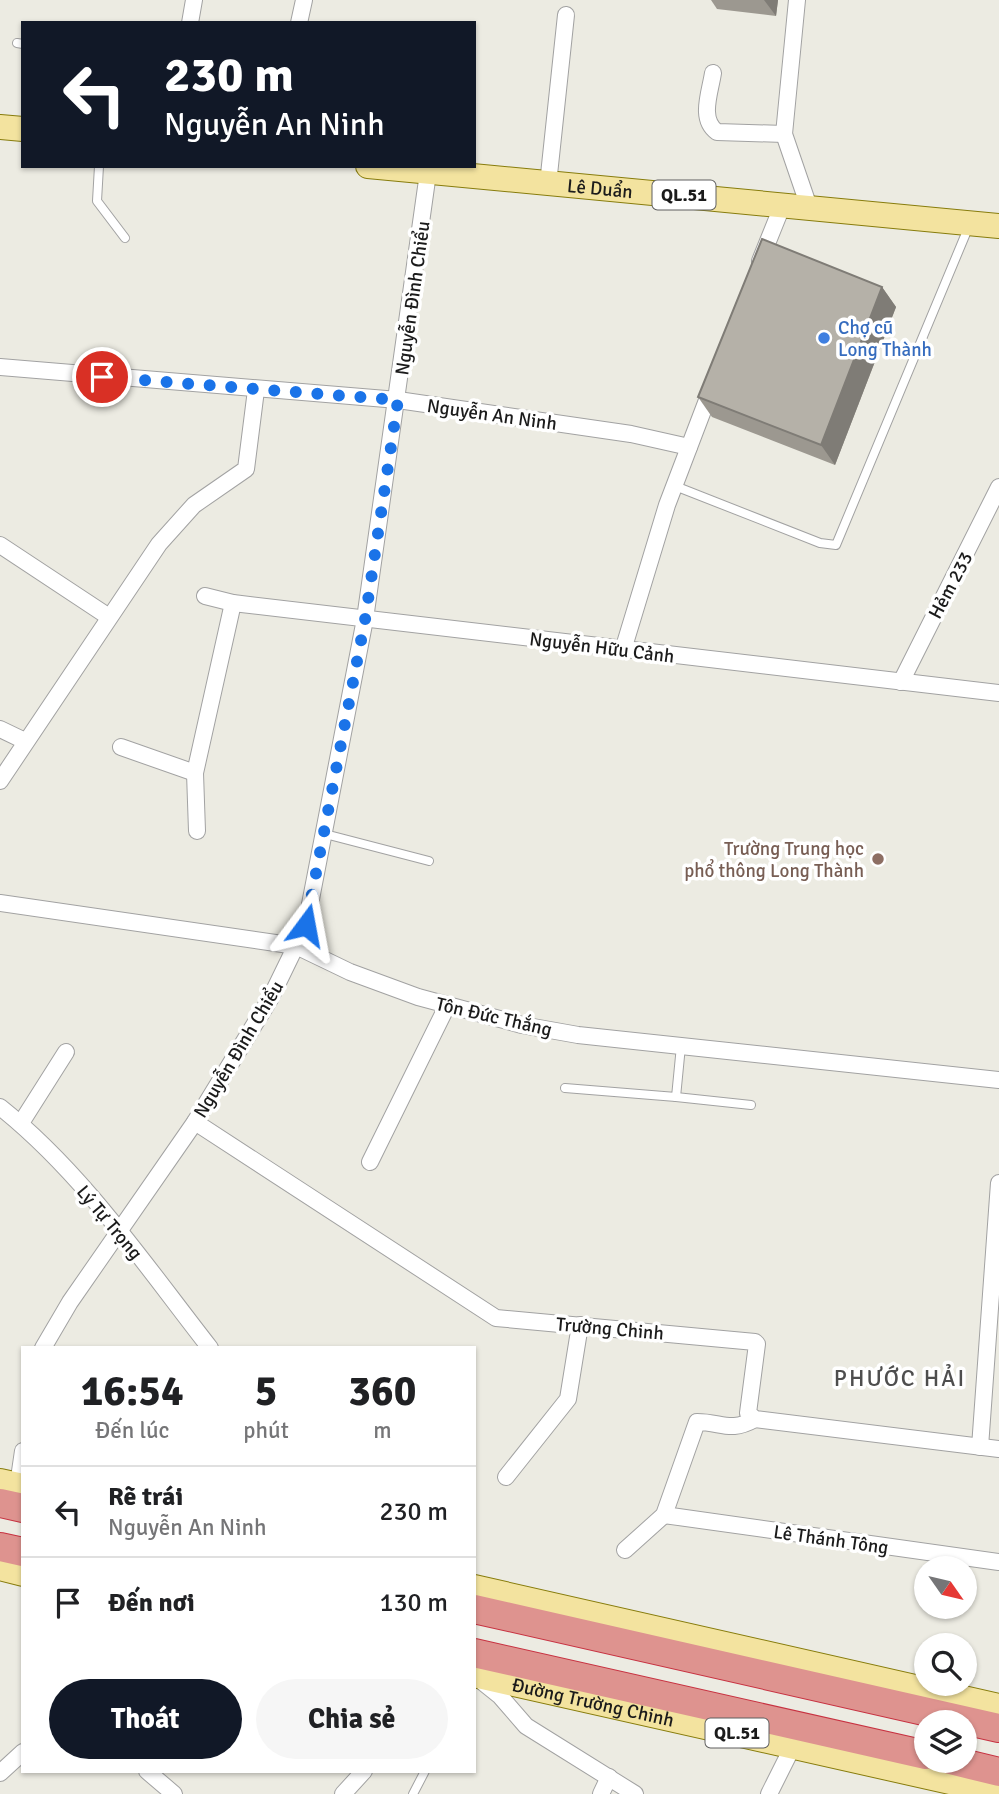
<!DOCTYPE html>
<html lang="vi">
<meta charset="utf-8">
<style>
:root{--surface:#fff;--page:#f6f6f6;--text:#202124;--muted:#757577;--line:#e0e0e0;--accent:#111827}
body{margin:0;font-family:Signika,sans-serif;background:var(--page);color:var(--text);height:100vh;display:flex;flex-direction:column;font-size:26px;white-space:nowrap}
*{box-sizing:border-box;margin:0}
p{font-size:23px;color:var(--muted)}
.icon{flex:none;width:38px;height:38px;fill:none;stroke:currentColor;stroke-width:2;stroke-linecap:round;stroke-linejoin:round}
.map{position:relative;flex:1;overflow:hidden}
.drawer{position:absolute;left:21px;top:1346px;width:455px;height:427px;display:flex;flex-direction:column;background:var(--surface);border-radius:0px;box-shadow:0 2px 5px #0004}
.drawer>*{flex:none}
.guide{position:absolute;left:21px;top:21px;width:455px;height:147px;border-radius:0px;box-shadow:0 2px 5px #0004;background:#111827;color:#fff;overflow:hidden}
.needle{width:46px;rotate:124deg}
.tools{position:absolute;left:914px;top:1556px;display:grid;gap:14px}
.tools a{display:grid;place-items:center;width:63px;height:63px;border-radius:50%;background:var(--surface);box-shadow:0 2px 5px #0004;font-size:35px}
.pin{position:absolute;display:grid;place-items:center;width:60px;height:60px;color:#fff;margin:-30px;border:4px solid #fff;border-radius:50%;box-shadow:0 2px 7px #0007}
.me{position:absolute;width:77px;margin:-38px;rotate:13deg;stroke-linejoin:round;filter:drop-shadow(0 0 5px #0008)}
.turn{display:flex;align-items:center;gap:24px;height:147px;padding:0 28px;font-size:32px}
.turn .icon{width:91px;height:91px;stroke-width:2.5}
.turn b{display:block;font-size:49px;line-height:60px}
.eta{display:flex;justify-content:space-evenly;align-items:center;height:119px;text-align:center}
.eta b{font-size:42px;font-weight:700;line-height:49px}
.action{display:flex;gap:14px;margin-top:auto;padding:14px 28px}
.action a{flex:1;height:80px;border-radius:42px;background:var(--accent);color:#fff;font-size:28px;font-weight:700;line-height:80px;text-align:center}
.action a+a{background:var(--page);color:var(--text)}
ul{padding:0;list-style:none}
li{display:flex;align-items:center;gap:21px;height:91px;padding:0 28px;border-top:2px solid var(--line)}
li div{flex:1}
li b{display:block;font-size:26px}
li em{font-style:normal}
.map>svg:first-child{display:block}
</style>
<div class="map">
<svg width="999" height="1794" viewBox="0 0 999 1794">
<rect width="100%" height="100%" fill="#ecebe2"/>
<g fill="none" stroke-linecap="round" stroke-linejoin="round">
<defs>
<g id="lane">
<path d="M 17,43 L 23,44"/>
<path d="M 99,166 L 97,201 L 125,238"/>
<path d="M 675,486 L 820,543 L 836,545 L 969,226"/>
<path d="M 325,834 L 429,861"/>
<path d="M 565,1088 L 676,1097 L 681,1046"/>
<path d="M 676,1097 L 751,1105"/>
<path d="M 413,1794 L 425,1771"/>
</g>
<g id="street">
<path d="M 797,0 L 784,134 L 809,207"/>
<path d="M 190,23 L 194,0"/>
<path d="M 299,23 L 304,0"/>
<path d="M 713,73 C 710,93 699,119 717,132 L 784,134"/>
<path d="M 548,184 L 566,15"/>
<path d="M 760,261 L 783,204"/>
<path d="M 0,367 L 398,400 L 631,434 L 689,447"/>
<path d="M 0,545 L 109,617"/>
<path d="M 205,596 L 233,603 L 999,693"/>
<path d="M 623,650 L 667,505 L 712,387"/>
<path d="M 901,682 L 999,487"/>
<path d="M 0,729 L 25,741"/>
<path d="M 121,747 L 195,773"/>
<path d="M 0,781 L 159,544 L 194,505 L 246,469 L 256,390"/>
<path d="M 197,831 L 195,773 L 233,603"/>
<path d="M 0,903 L 296,946 L 350,972 L 418,997 L 522,1025 L 578,1035 L 999,1080"/>
<path d="M 0,1107 C 83,1173 145,1265 210,1348"/>
<path d="M 195,1122 L 496,1318 L 755,1342 L 757,1344 L 748,1413 L 755,1419 L 999,1449"/>
<path d="M 21,1123 L 66,1052"/>
<path d="M 370,1162 L 447,1006"/>
<path d="M 43,1348 L 70,1302 L 195,1122 L 270,999 L 306,925 L 365,619 L 428,173"/>
<path d="M 980,1447 L 999,1183"/>
<path d="M 506,1477 L 568,1399 L 580,1325"/>
<path d="M 18,1485 L 23,1451"/>
<path d="M 664,1515 L 999,1562"/>
<path d="M 625,1550 L 664,1515 L 697,1422 C 722,1422 730,1433 755,1419"/>
<path d="M 480,1680 L 500,1696 L 526,1726 L 635,1794"/>
<path d="M 147,1771 L 174,1794"/>
<path d="M 0,1773 L 23,1752"/>
<path d="M 343,1794 L 364,1771"/>
<path d="M 601,1794 L 609,1777"/>
<path d="M 769,1794 L 793,1746"/>
</g>
<g id="primary">
<path d="M 0,127 L 23,129"/>
<path id="s1" d="M 368,166 L 999,226"/>
<path d="M 0,1481 L 23,1486"/>
<path d="M 0,1568 L 23,1574"/>
<path d="M 474,1587 L 999,1706"/>
<path id="s2" d="M 474,1675 L 999,1793"/>
</g>
<g id="highway">
<path d="M 0,1503 L 23,1508"/>
<path d="M 0,1547 L 23,1552"/>
<path d="M 474,1609 L 999,1728"/>
<path d="M 474,1653 L 926,1755"/>
<path d="M 950,1760 L 999,1772"/>
</g>
</defs>
<!-- lane casing -->
<use href="#lane" stroke="#a2a2a2" stroke-width="10"/>
<!-- street casing -->
<use href="#street" stroke="#a2a2a2" stroke-width="18"/>
<!-- primary casing -->
<use href="#primary" stroke="#877c0c" stroke-width="26"/>
<!-- highway casing -->
<use href="#highway" stroke="#c73241" stroke-width="30"/>
<!-- lane -->
<use href="#lane" stroke="#fff" stroke-width="8"/>
<!-- street -->
<use href="#street" stroke="#fff" stroke-width="16"/>
<!-- primary -->
<use href="#primary" stroke="#f3e39f" stroke-width="24"/>
<!-- highway -->
<use href="#highway" stroke="#de938f" stroke-width="28"/>
</g>
<!-- wall -->
<g fill="#9c9890">
<path d="M 711,0 L 778,0 L 776,16 L 717,9 Z"/>
<path d="M 882,287 L 896,307 L 835,465 L 712,417 L 698,397 Z"/>
</g>
<!-- shaded-wall -->
<g fill="#7f7c76">
<path d="M 764,0 L 778,0 L 776,16 Z"/>
<path d="M 882,287 L 896,307 L 835,465 L 821,445 Z"/>
</g>
<!-- building -->
<path fill="#b5b1a8" stroke="#7f7c76" stroke-width="2" d="M 762,239 L 882,287 L 821,445 L 698,397 Z"/>
<g fill="none" stroke-linecap="round" stroke-linejoin="round">
<!-- route -->
<path stroke="#1a73e8" stroke-width="12" stroke-dasharray="0 21.6" d="M 102,377 L 398,400 L 365,620 L 306,925"/>
</g>
<!-- markers -->
<circle fill="#3f7fe0" stroke="#fff" stroke-width="2.5" cx="824" cy="338" r="7"/>
<circle fill="#8d6e63" stroke="#fff" stroke-width="2.5" cx="878" cy="859" r="7"/>
<g text-anchor="middle" stroke-width="7" stroke-linejoin="round" paint-order="stroke">
<!-- shield labels -->
<g fill="#fff" stroke="#5f5f5f" stroke-width="2">
<rect x="652.5" y="180.5" width="63" height="29" rx="5"/>
<rect x="705.5" y="1718.5" width="63" height="29" rx="5"/>
</g>
<g font-size="18" font-weight="bold" fill="#1b1b1b">
<text x="684" y="201">QL.51</text>
<text x="737" y="1739">QL.51</text>
</g>
<!-- street labels -->
<g font-size="19" fill="#1b1b1b" stroke="#fff">
<text dy="7" stroke="none"><textPath href="#s1" startOffset="233">Lê Duẩn</textPath></text>
<text transform="translate(412 298) rotate(-82)" y="7">Nguyễn Đình Chiểu</text>
<text transform="translate(492 414) rotate(8)" y="7">Nguyễn An Ninh</text>
<text transform="translate(950 585) rotate(-62)" y="7">Hẻm 233</text>
<text transform="translate(602 647) rotate(7)" y="7">Nguyễn Hữu Cảnh</text>
<text transform="translate(494 1016) rotate(13)" y="7">Tôn Đức Thắng</text>
<text transform="translate(238 1049) rotate(-59)" y="7">Nguyễn Đình Chiểu</text>
<text transform="translate(110 1222) rotate(50)" y="7">Lý Tự Trọng</text>
<text transform="translate(610 1328) rotate(5)" y="7">Trường Chinh</text>
<text transform="translate(831 1539) rotate(8)" y="7">Lê Thánh Tông</text>
<text dy="7" stroke="none"><textPath href="#s2" startOffset="122">Đường Trường Chinh</textPath></text>
</g>
<!-- shop labels -->
<g font-size="19" fill="#366cbe" stroke="#fff" text-anchor="start">
<text x="838" y="334">Chợ cũ<tspan x="838" dy="22">Long Thành</tspan></text>
</g>
<!-- education labels -->
<g font-size="19" fill="#785e54" stroke="#fff" text-anchor="end">
<text x="864" y="855">Trường Trung học<tspan x="864" dy="22">phổ thông Long Thành</tspan></text>
</g>
<!-- quarter labels -->
<g font-size="23" letter-spacing="2" fill="#4e4e4e" stroke="#fff">
<text x="900" y="1386">PHƯỚC HẢI</text>
</g>
</g>
</svg>
<div class="tools">
<a><svg class="needle" viewBox="-14 -14 28 28"><path d="M0-13l5 13h-10z" fill="#e53935"/><path d="M0 13l5-13h-10z" fill="#757577"/></svg></a>
<a><svg class="icon" aria-label="search" viewBox="0 0 24 24"><circle cx="10" cy="10" r="6"/><path d="M15 15l6 6"/></svg></a>
<a><svg class="icon" aria-label="layers" viewBox="0 0 24 24"><path d="M12 4l9 5-9 5-9-5zM3 14l9 5 9-5"/></svg></a>
</div>
<div class="pin" style="left:102px;top:377px;background:#d93025"><svg class="icon" aria-label="arrive" viewBox="0 0 24 24"><path d="M6 21V4h12l-3 4 3 4H6"/></svg></div>
<svg class="me" style="left:306px;top:925px" viewBox="-20 -20 40 40"><path d="M0-17L14 15 0 8-14 15z" fill="#1a73e8" stroke="#fff" stroke-width="4"/></svg>
<div class="guide">
<div class="turn"><svg class="icon" aria-label="left" viewBox="0 0 24 24"><path d="M17 20v-9H6M10 6l-5 5 5 5"/></svg><div><b>230 m</b>Nguyễn An Ninh</div></div>
</div>
<section class="drawer">
<div class="eta">
<div><b>16:54</b><p>Đến lúc</p></div>
<div><b>5</b><p>phút</p></div>
<div><b>360</b><p>m</p></div>
</div>
<ul>
<li><svg class="icon" aria-label="left" viewBox="0 0 24 24"><path d="M17 20v-9H6M10 6l-5 5 5 5"/></svg><div><b>Rẽ trái</b><p>Nguyễn An Ninh</p></div><em>230 m</em></li>
<li><svg class="icon" aria-label="arrive" viewBox="0 0 24 24"><path d="M6 21V4h12l-3 4 3 4H6"/></svg><div><b>Đến nơi</b></div><em>130 m</em></li>
</ul>
<div class="action"><a>Thoát</a><a>Chia sẻ</a></div>
</section>
</div>
